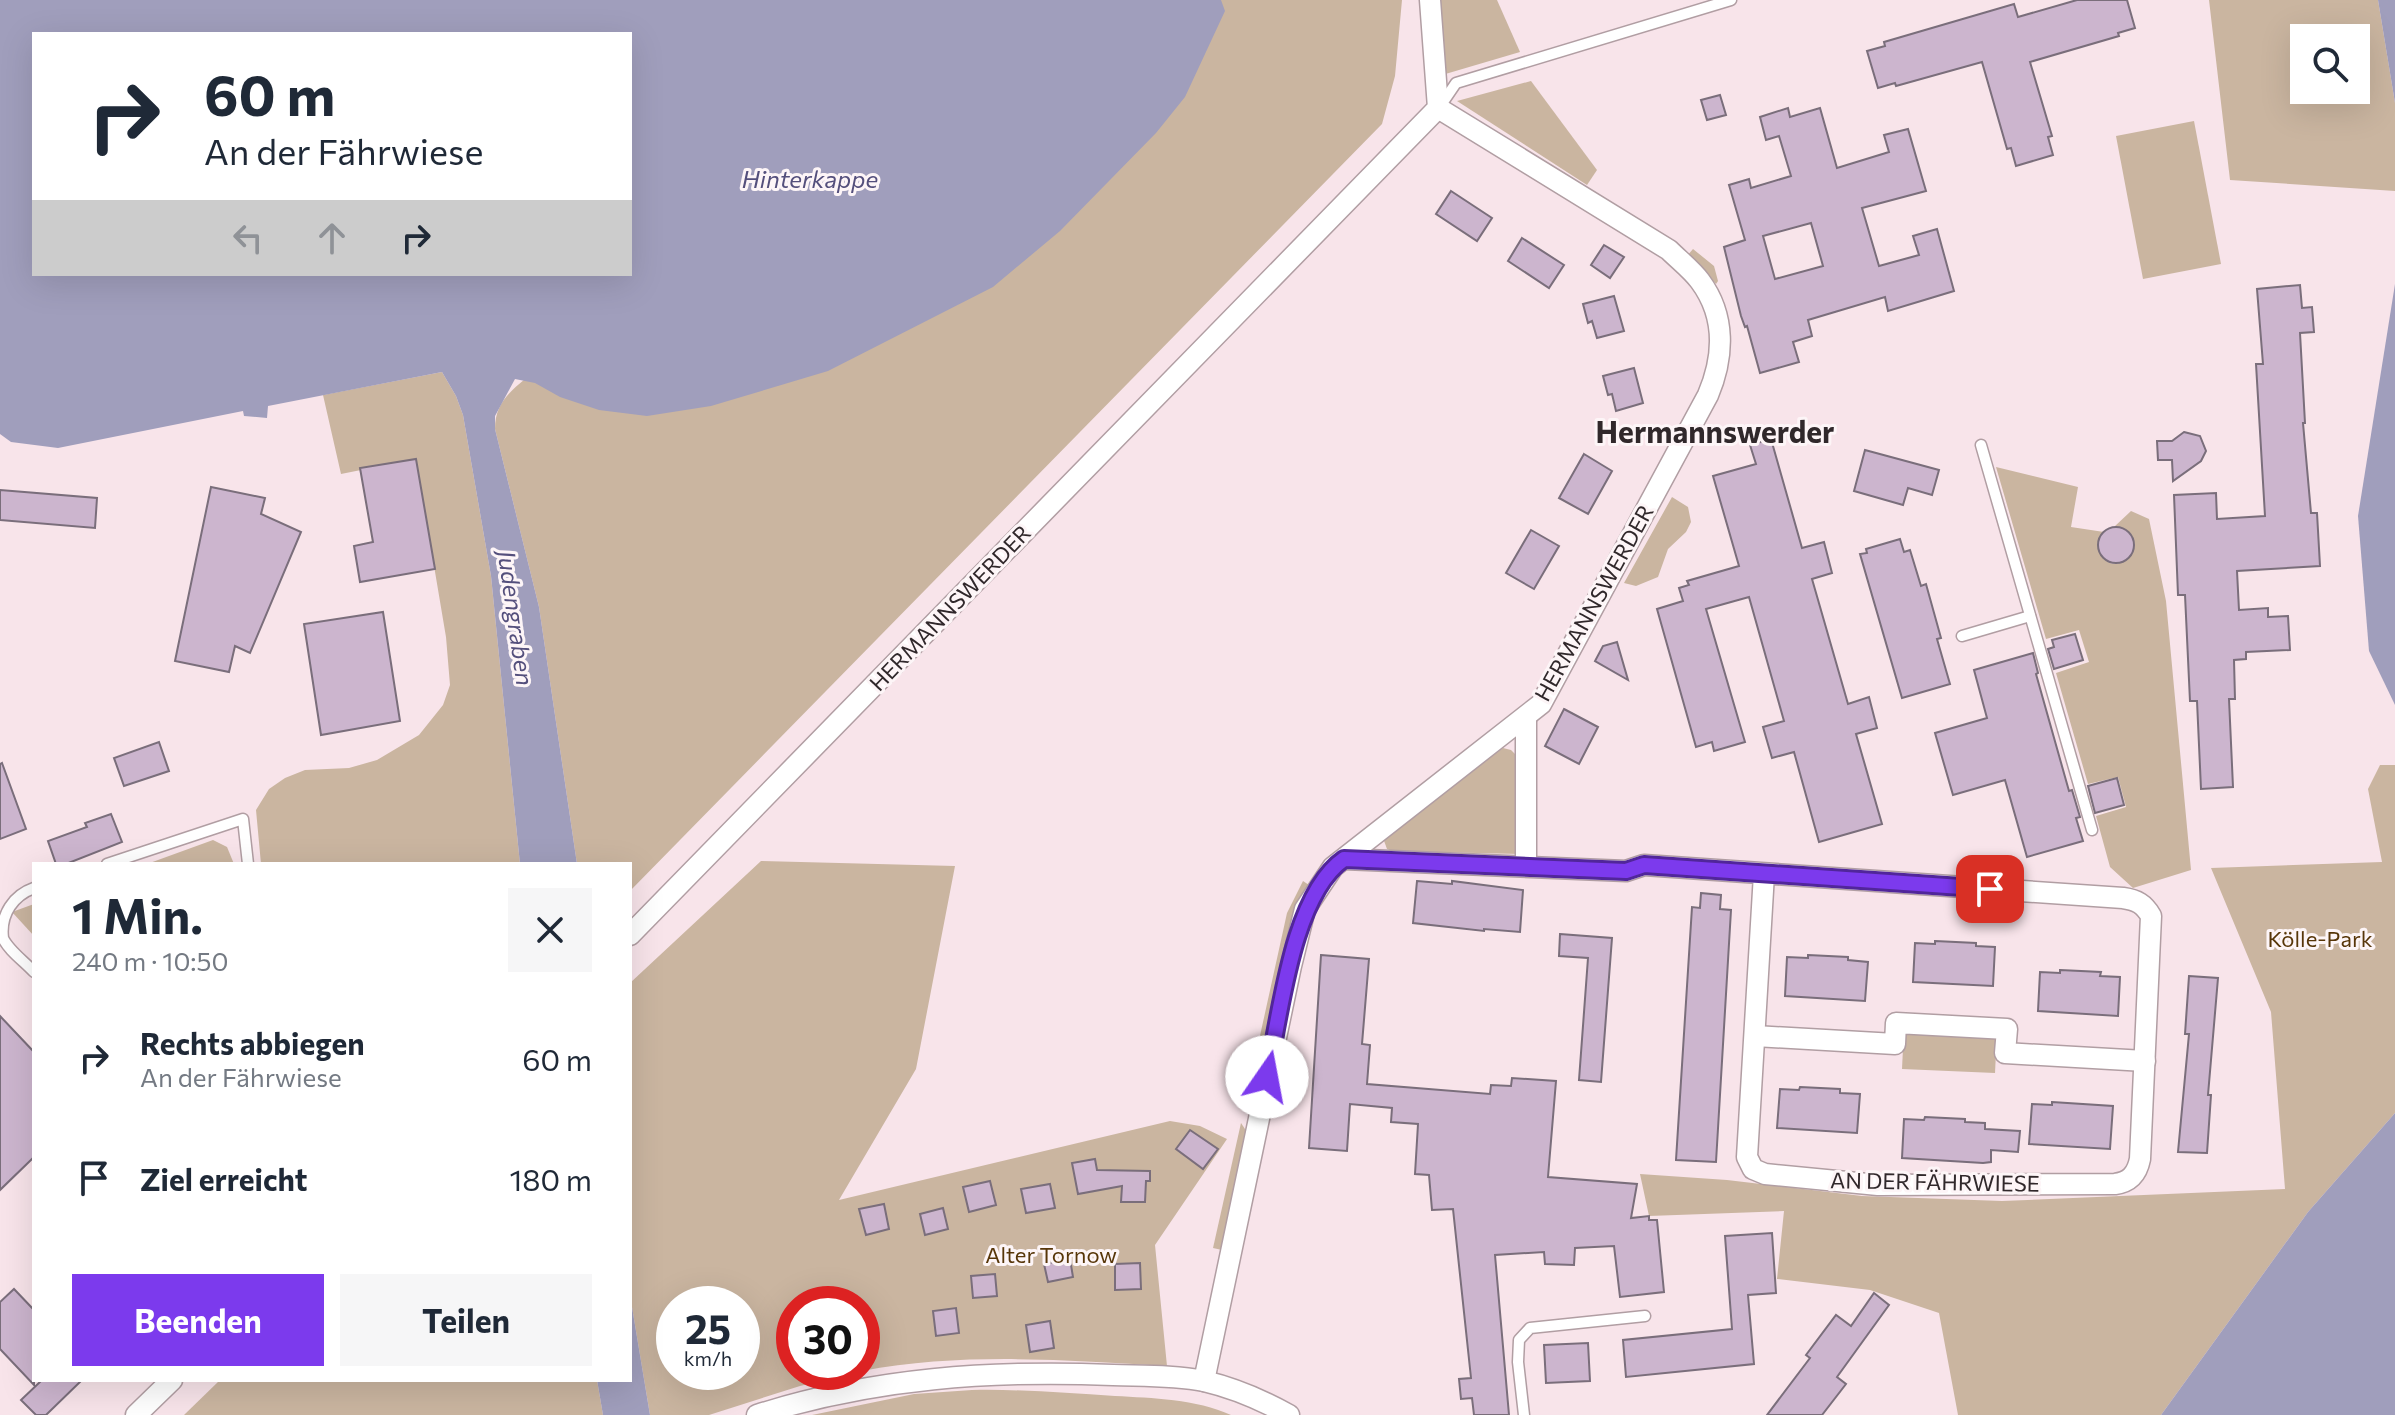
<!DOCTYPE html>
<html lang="de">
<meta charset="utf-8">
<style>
:root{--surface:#fff;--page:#f6f6f7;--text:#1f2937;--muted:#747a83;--accent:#7c3aed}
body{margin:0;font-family:Commissioner,sans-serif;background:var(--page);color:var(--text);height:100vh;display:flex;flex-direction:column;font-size:30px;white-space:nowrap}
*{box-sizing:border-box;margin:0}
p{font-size:26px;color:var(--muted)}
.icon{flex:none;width:44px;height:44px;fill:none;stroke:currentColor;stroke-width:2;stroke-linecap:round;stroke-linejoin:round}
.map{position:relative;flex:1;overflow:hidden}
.sheet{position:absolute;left:32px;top:862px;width:600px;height:520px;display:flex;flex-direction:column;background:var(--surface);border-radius:0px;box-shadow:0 8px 32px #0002}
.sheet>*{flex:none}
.top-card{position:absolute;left:32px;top:32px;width:600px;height:244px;border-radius:0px;box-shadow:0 8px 32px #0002;background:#fff;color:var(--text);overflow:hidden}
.controls{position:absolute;left:2290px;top:24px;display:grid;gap:16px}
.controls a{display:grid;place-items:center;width:80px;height:80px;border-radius:0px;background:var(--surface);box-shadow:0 8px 32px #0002;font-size:40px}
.speed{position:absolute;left:656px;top:1286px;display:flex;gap:16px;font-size:40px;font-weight:700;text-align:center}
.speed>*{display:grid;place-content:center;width:104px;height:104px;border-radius:50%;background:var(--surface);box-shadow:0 8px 32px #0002;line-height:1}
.speed small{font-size:20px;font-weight:400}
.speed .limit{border:12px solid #d22;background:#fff;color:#111}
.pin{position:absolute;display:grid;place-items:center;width:68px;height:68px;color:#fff;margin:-34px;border-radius:16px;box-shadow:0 4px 12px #0006}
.me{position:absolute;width:88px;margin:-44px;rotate:12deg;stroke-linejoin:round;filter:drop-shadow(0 0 6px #0008)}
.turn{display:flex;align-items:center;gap:28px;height:168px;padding:0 40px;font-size:36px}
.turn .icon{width:104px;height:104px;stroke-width:2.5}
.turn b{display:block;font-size:56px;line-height:68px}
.lanes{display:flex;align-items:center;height:76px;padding:0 40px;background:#0003;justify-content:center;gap:40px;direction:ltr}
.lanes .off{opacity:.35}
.round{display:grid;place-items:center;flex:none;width:84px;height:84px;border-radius:0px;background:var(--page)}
.headline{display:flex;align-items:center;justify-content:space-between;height:136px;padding:0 40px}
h1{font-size:48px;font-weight:700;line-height:60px}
.button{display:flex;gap:16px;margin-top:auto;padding:16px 40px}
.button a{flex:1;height:92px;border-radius:0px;background:var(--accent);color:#fff;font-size:32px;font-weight:700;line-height:92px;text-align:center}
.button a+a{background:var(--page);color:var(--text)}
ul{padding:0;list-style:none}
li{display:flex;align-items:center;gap:24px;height:120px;padding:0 40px}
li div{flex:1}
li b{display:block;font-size:30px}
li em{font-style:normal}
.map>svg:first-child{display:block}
</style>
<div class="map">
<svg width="2395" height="1415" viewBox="0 0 2395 1415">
<rect width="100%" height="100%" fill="#f8e4ea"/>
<!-- green -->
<g fill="#cab5a0" fill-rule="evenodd">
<path d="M 1188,0 L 1402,0 L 1395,76 L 1382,124 L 630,891 L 630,864 L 577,864 L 539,607 L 495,429 C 495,405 508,393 525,379 Z"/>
<path d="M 1440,0 L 1497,0 L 1520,52 L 1442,75 Z"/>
<path d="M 2209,0 L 2378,0 L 2395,103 L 2395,191 L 2230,180 ZM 2304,38 L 2356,38 L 2356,90 L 2304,90 Z"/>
<path d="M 1531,81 L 1597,170 L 1587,185 L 1457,101 Z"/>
<path d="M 2194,121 L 2221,264 L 2143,279 L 2116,136 Z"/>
<path d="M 1693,249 L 1714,266 L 1718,281 L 1716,284 L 1704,270 L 1687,256 Z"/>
<path d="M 442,372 L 456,396 L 463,415 L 491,576 L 520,864 L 261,864 L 256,810 L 269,789 L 285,778 L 305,770 L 349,768 L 377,760 L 419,735 L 443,705 L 450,685 L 446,637 L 416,459 L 341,474 L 323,395 Z"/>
<path d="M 1996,467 L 2078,487 L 2071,527 L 2104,532 L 2098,548 C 2114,592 2160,531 2114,527 L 2131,511 L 2149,519 L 2166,601 L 2191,870 L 2133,888 L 2110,867 L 2096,816 L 2126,807 L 2118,777 L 2088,784 L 2056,673 L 2089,662 L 2079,630 L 2046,639 Z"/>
<path d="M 1672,497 L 1688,507 L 1691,522 L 1686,532 L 1668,549 L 1658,577 L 1636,586 L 1624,583 Z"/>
<path d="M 1503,748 L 1511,750 L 1516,755 L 1519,854 L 1392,851 L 1387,849 L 1383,838 Z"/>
<path d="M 2380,765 L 2395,765 L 2395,1113 L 2308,1212 L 2161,1415 L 1958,1415 L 1939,1313 L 1870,1290 L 1777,1279 L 1784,1211 L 1649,1216 L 1640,1174 L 1727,1180 L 1862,1196 L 2002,1201 L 2285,1189 L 2271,1012 L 2211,868 L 2382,862 L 2368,789 Z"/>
<path d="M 213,840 L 227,847 L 234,864 L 147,864 Z"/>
<path d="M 761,861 L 955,866 L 916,1069 L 839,1200 L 1170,1121 L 1200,1126 L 1227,1139 L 1155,1245 L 1167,1366 C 1065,1360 963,1352 862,1371 L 862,1304 L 794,1304 L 794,1372 L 857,1372 L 800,1386 L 709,1415 L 650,1415 L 630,1295 L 630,983 ZM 674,1304 L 742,1304 L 742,1372 L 674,1372 Z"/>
<path d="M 1303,881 L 1309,885 L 1254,1099 L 1245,1104 L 1287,913 Z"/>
<path d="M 34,904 L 34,936 L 12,912 Z"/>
<path d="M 1904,1028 L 1997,1032 L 1995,1073 L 1902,1069 Z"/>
<path d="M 1241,1123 L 1247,1132 L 1222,1250 L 1213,1248 Z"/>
<path d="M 220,1380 L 597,1380 L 603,1415 L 184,1415 Z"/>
<path d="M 972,1390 C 1020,1389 1067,1393 1115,1396 C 1152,1398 1196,1399 1231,1415 L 812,1415 L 914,1394 Z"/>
</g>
<!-- water -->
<g fill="#a09ebc" fill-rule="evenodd">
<path d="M 0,0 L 1221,0 L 1225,11 L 1185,97 L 1156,133 L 1060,231 L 993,287 L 828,371 L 711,406 L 647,416 L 599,410 L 560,397 L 535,383 L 515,379 L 495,416 L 495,429 L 539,607 L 577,864 L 520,864 L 491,576 L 463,415 L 456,396 L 442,372 L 268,406 L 267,418 L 244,416 L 243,411 L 58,448 L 11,442 L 0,434 ZM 630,34 L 630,274 L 34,274 L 34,34 Z"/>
<path d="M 2378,0 L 2395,0 L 2395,103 Z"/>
<path d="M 2395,284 L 2395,705 L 2369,651 L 2358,516 Z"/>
<path d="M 2395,1113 L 2395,1415 L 2161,1415 L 2308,1212 Z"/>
<path d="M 630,1295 L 650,1415 L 603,1415 L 597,1380 L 630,1380 Z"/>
</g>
<!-- building -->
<g fill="#ccb5ce" stroke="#7a6e7b" stroke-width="2" fill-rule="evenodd">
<path d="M 2077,0 L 2127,0 L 2135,28 L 2118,33 L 2119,36 L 2030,62 L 2052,136 L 2048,137 L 2053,155 L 2016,166 L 2011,148 L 2007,149 L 1982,62 L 1896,86 L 1895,83 L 1878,88 L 1867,51 L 1885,46 L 1884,42 L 2014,4 L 2018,17 Z"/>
<path d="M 1720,95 L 1726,115 L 1707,120 L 1701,100 Z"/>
<path d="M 1788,108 L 1790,117 L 1820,108 L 1837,168 L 1889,152 L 1884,135 L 1908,129 L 1926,191 L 1862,208 L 1879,266 L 1919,255 L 1913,236 L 1937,229 L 1954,291 L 1888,311 L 1885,297 L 1808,320 L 1812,336 L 1793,342 L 1799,362 L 1760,373 L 1747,326 L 1745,327 L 1741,316 L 1724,247 L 1745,240 L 1729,185 L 1749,179 L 1751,188 L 1791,176 L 1779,136 L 1766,140 L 1760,117 ZM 1811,223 L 1823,266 L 1775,279 L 1763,236 Z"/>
<path d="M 1451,191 L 1492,218 L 1477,241 L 1436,214 Z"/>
<path d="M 1522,238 L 1564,265 L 1549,288 L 1508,261 Z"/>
<path d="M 1604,245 L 1624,257 L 1610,278 L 1591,265 Z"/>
<path d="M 2300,285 L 2302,308 L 2312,307 L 2314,332 L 2300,333 L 2305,423 L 2303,423 L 2311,513 L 2317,513 L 2320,566 L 2237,571 L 2239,610 L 2268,608 L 2268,617 L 2288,616 L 2290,650 L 2246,652 L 2246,659 L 2234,660 L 2235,699 L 2229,699 L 2233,787 L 2201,789 L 2197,701 L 2190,701 L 2185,595 L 2178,595 L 2174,495 L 2216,493 L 2217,519 L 2265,516 L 2256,364 L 2263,364 L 2257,289 Z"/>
<path d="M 1614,296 L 1624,331 L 1597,338 L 1592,321 L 1588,323 L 1583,304 Z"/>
<path d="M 1634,368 L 1643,403 L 1616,411 L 1612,394 L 1608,395 L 1603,376 Z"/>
<path d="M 2184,432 L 2200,436 L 2206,451 L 2201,461 L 2173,481 L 2172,460 L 2158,460 L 2157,441 L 2172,441 Z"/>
<path d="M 1771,439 L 1802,548 L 1824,542 L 1832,573 L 1812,579 L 1848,704 L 1869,697 L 1877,728 L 1856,734 L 1882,824 L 1819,842 L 1794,752 L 1772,758 L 1763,727 L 1784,721 L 1749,597 L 1706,609 L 1745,742 L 1714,751 L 1712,742 L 1696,747 L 1657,609 L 1683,601 L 1679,588 L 1689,585 L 1687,581 L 1739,566 L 1713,476 L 1756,464 L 1750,445 Z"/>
<path d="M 1865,450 L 1939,470 L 1932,495 L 1908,488 L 1903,505 L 1854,491 Z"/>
<path d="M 1584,454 L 1612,471 L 1588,514 L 1559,498 Z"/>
<path d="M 416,459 L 435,569 L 360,582 L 354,546 L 373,542 L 360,468 Z"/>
<path d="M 211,487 L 265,498 L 261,514 L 301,532 L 250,653 L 235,646 L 229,672 L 175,661 Z"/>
<path d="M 0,490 L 97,498 L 95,528 L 0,520 Z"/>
<circle cx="2116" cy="545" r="18"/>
<path d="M 1531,530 L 1559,546 L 1534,589 L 1506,573 Z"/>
<path d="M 1900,539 L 1904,552 L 1910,550 L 1921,586 L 1926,584 L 1941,638 L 1937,639 L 1950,684 L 1902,698 L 1860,554 L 1867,553 L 1866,549 Z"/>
<path d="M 383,612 L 400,721 L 321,735 L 304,624 Z"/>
<path d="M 2075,634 L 2083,660 L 2054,669 L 2048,649 L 2054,647 L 2052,640 Z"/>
<path d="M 1617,642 L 1628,680 L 1595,661 L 1603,646 Z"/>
<path d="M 2033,653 L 2038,673 L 2036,674 L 2069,791 L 2072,790 L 2080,817 L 2076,818 L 2083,841 L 2027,857 L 2005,780 L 1953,795 L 1935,733 L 1987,718 L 1974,670 Z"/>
<path d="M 1564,709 L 1598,727 L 1579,764 L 1545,746 Z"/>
<path d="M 159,742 L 169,771 L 124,786 L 114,758 Z"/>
<path d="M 2,763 L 26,829 L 0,839 L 0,764 Z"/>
<path d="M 2117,778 L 2124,805 L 2095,813 L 2088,786 Z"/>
<path d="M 111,814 L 122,842 L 66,864 L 56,864 L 48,841 L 87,827 L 85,823 Z"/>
<path d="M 1417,881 L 1452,884 L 1452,881 L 1523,890 L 1520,932 L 1484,929 L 1484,931 L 1413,923 Z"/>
<path d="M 1701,893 L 1721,895 L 1720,909 L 1731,910 L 1716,1162 L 1676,1160 L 1692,907 L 1700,908 Z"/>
<path d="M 1560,934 L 1612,938 L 1601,1082 L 1579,1080 L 1588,958 L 1559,956 Z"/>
<path d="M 1935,941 L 1976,943 L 1976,946 L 1995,947 L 1993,986 L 1913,982 L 1915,943 L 1935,944 Z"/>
<path d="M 1321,955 L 1369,959 L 1362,1044 L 1370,1045 L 1367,1084 L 1490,1094 L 1491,1085 L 1511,1086 L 1512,1078 L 1556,1081 L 1548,1177 L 1637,1184 L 1631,1218 L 1649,1216 L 1649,1220 L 1657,1220 L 1664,1292 L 1620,1297 L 1614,1246 L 1575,1248 L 1574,1265 L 1545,1264 L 1544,1252 L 1495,1255 L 1509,1415 L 1474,1415 L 1472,1398 L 1461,1399 L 1459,1379 L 1471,1378 L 1453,1209 L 1432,1210 L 1429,1175 L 1415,1174 L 1418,1124 L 1391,1122 L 1392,1108 L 1350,1104 L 1347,1151 L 1309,1148 Z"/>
<path d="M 1808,955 L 1848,957 L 1848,960 L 1868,962 L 1865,1001 L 1785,996 L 1787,957 L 1808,958 Z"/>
<path d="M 2060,970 L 2101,972 L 2100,976 L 2120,977 L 2118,1016 L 2038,1011 L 2040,972 L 2060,973 Z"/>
<path d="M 2189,976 L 2218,978 L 2208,1095 L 2211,1095 L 2207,1153 L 2178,1152 L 2189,1034 L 2185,1034 Z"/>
<path d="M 0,1016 L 34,1052 L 34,1157 L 0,1190 Z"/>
<path d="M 1800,1087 L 1840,1089 L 1840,1093 L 1860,1094 L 1857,1133 L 1777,1128 L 1780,1089 L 1799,1090 Z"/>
<path d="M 2052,1102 L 2113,1106 L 2110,1149 L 2029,1144 L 2032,1104 L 2052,1105 Z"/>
<path d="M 1925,1117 L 1965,1119 L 1965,1122 L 1985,1123 L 1985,1129 L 2020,1131 L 2018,1152 L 1991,1150 L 1991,1162 L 1983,1163 L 1902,1158 L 1904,1119 L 1924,1120 Z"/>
<path d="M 1190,1130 L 1218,1149 L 1203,1169 L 1176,1149 Z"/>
<path d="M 1095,1159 L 1097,1170 L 1150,1171 L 1150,1181 L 1146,1181 L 1145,1202 L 1121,1202 L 1122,1186 L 1078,1194 L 1072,1163 Z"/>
<path d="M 990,1181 L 996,1205 L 969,1212 L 963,1187 Z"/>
<path d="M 1050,1184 L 1055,1208 L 1026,1213 L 1021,1189 Z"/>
<path d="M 884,1204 L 889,1229 L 866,1235 L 859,1209 Z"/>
<path d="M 943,1208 L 948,1229 L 925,1235 L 920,1214 Z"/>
<path d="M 1772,1233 L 1776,1293 L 1748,1295 L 1754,1364 L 1626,1377 L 1623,1340 L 1732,1329 L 1725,1236 Z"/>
<path d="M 1070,1259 L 1073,1277 L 1048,1282 L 1044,1264 Z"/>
<path d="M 1140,1263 L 1141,1289 L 1115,1290 L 1115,1264 Z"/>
<path d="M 995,1274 L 997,1296 L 973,1298 L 971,1276 Z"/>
<path d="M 14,1289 L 34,1310 L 34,1385 L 0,1349 L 0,1302 Z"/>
<path d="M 1874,1293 L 1889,1305 L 1837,1377 L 1846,1384 L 1822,1415 L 1767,1415 L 1810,1358 L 1806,1355 L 1836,1315 L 1851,1326 Z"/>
<path d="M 956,1308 L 959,1333 L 936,1336 L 933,1311 Z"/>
<path d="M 1050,1321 L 1054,1348 L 1030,1352 L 1026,1325 Z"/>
<path d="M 1588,1343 L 1590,1381 L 1546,1383 L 1544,1345 Z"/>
<path d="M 42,1380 L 82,1380 L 46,1415 L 36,1415 L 21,1400 Z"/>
</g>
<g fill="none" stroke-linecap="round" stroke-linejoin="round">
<defs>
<g id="lane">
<path d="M 1441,105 L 1456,83 L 1731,0"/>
<path d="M 1981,445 L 2092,830"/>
<path d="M 1962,636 L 2030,616"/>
<path d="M 107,864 L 243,819 L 248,864"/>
<path d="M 34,888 C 14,895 0,914 3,938 C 8,950 25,962 34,972"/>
<path d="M 1524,1415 L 1518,1362 L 1519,1340 L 1530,1328 L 1645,1316"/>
</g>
<g id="street">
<path d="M 1526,717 L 1526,866"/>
<path d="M 1344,859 L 1626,871 L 1644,865 C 1803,876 1963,887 2123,898 C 2137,900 2144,904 2151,916 L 2140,1159 C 2137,1174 2130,1182 2115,1184 L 1878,1185 L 1765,1174 L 1753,1169 L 1747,1157 L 1764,874"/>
<path d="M 630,935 L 1438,108 L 1430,0"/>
<path d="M 1755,1036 L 1895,1044 L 1896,1023 L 2007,1029 L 2005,1053 L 2145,1061"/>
<path d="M 1204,1381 L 1291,966 L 1305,909 L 1333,867 L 1541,704 L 1708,395 C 1724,357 1726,316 1700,281 C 1692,270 1679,260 1669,250 L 1438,108"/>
<path d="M 136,1415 L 172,1380"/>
<path d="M 757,1415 C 873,1378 992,1370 1113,1375 C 1143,1376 1174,1375 1204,1381 C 1234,1388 1262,1400 1289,1415"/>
</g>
</defs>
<!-- lane casing -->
<use href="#lane" stroke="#b19ea3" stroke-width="13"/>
<!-- street casing -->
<use href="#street" stroke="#b19ea3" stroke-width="23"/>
<!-- lane -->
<use href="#lane" stroke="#fff" stroke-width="10"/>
<!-- street -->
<use href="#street" stroke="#fff" stroke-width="20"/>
</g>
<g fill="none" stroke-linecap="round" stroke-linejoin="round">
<defs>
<path id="route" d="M 1267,1077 C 1280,1016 1292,895 1344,859 L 1626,871 L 1644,865 L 1990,889"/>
</defs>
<!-- route casing -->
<use href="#route" stroke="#51269a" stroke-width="20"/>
<!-- route -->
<use href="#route" stroke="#7c3aed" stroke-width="14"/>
</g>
<g text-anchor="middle" stroke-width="6" stroke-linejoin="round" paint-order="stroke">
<!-- street labels -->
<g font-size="22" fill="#30282b" stroke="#fdf5f7">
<text transform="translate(1594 603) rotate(-61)" y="8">HERMANNSWERDER</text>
<text transform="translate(950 608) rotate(-46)" y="8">HERMANNSWERDER</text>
<text transform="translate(1935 1182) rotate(1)" y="8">AN DER FÄHRWIESE</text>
</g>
<!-- park labels -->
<g font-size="22" fill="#573609" stroke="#fdf5f7">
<text x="2320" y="947">Kölle-Park</text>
<text x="1051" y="1263">Alter Tornow</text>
</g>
<!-- water labels -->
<g font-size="24" font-style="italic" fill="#544f7c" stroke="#fdf5f7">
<text x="810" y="188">Hinterkappe</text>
<text transform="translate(515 618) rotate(82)" y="8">Judengraben</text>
</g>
<!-- district labels -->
<g font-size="30" font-weight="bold" fill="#30282b" stroke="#fdf5f7">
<text x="1715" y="443">Hermannswerder</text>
</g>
</g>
</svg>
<div class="controls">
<a><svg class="icon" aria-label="search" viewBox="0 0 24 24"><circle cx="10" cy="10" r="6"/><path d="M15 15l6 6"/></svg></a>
</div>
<div class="speed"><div>25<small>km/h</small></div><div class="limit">30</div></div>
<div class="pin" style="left:1990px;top:889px;background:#d93025"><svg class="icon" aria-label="arrive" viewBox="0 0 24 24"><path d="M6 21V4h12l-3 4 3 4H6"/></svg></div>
<svg class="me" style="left:1267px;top:1077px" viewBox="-20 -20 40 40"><circle r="19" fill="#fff"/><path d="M0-13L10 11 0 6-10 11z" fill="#7c3aed"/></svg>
<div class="top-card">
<div class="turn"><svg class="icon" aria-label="right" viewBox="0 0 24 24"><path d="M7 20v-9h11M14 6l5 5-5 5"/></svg><div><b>60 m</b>An der Fährwiese</div></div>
<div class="lanes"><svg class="icon off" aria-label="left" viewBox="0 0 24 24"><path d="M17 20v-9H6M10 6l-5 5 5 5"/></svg><svg class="icon off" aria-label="ahead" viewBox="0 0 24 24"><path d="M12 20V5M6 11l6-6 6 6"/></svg><svg class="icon" aria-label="right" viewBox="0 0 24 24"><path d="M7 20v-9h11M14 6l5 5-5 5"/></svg></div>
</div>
<section class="sheet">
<div class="headline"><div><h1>1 Min.</h1><p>240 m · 10:50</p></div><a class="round"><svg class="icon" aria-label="close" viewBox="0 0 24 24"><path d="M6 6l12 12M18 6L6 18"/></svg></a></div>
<ul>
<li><svg class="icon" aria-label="right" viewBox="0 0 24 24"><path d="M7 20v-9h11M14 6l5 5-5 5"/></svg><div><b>Rechts abbiegen</b><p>An der Fährwiese</p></div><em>60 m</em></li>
<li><svg class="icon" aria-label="arrive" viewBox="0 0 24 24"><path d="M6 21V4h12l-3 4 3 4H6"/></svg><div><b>Ziel erreicht</b></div><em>180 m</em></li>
</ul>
<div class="button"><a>Beenden</a><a>Teilen</a></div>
</section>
</div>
